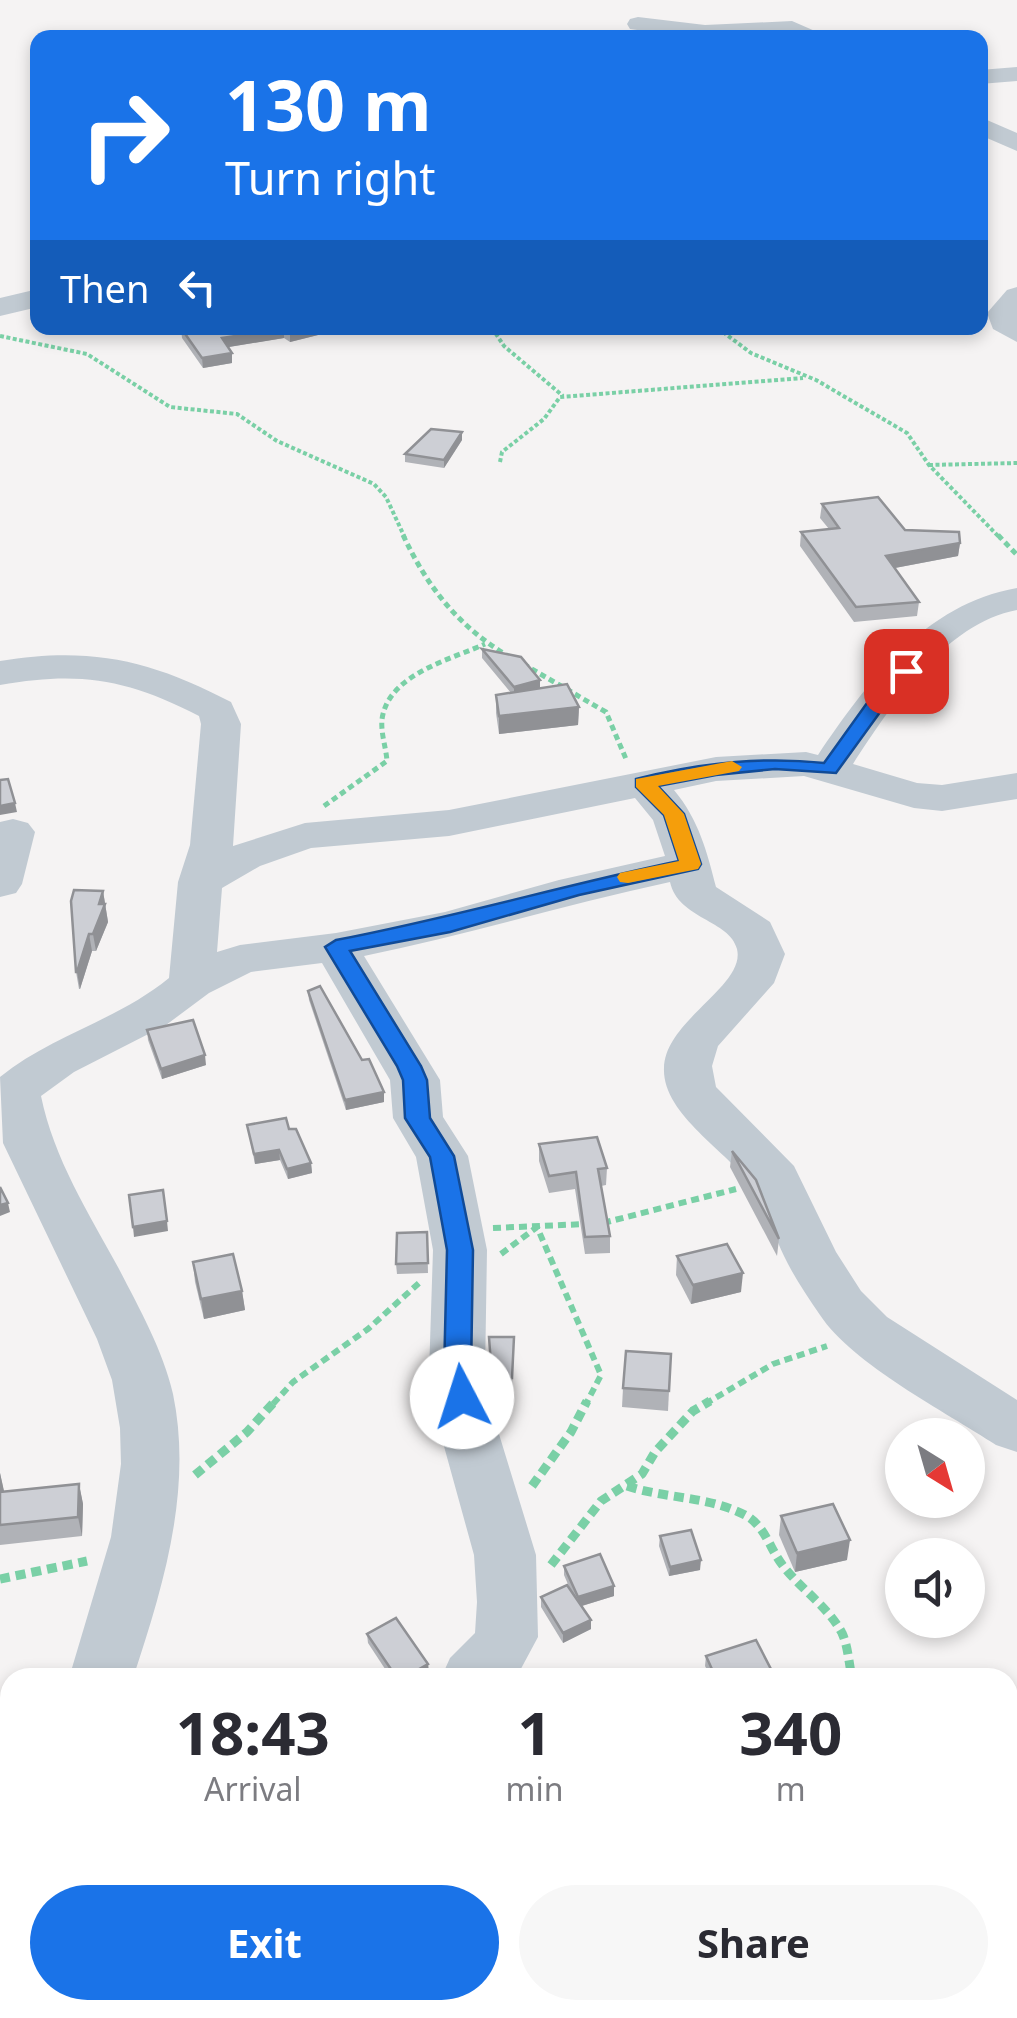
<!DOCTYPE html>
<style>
:root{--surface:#fff;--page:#f7f7f7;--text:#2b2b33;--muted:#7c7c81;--accent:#1a73e8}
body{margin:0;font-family:"Noto Sans",sans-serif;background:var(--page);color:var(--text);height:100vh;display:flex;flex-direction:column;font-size:38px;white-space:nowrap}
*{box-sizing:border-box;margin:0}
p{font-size:32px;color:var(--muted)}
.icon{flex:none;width:55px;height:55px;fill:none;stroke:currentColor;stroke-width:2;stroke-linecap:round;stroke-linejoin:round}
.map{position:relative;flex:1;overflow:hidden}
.side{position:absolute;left:0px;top:1668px;width:1018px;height:352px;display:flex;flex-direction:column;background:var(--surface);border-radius:30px 30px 0 0;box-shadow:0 5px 15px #0003}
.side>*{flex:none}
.hud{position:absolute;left:30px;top:30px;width:958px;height:305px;border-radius:20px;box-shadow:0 5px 15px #0003;background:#1a73e8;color:#fff;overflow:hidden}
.needle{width:65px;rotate:143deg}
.tools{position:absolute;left:885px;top:1418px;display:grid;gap:20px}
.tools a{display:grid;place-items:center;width:100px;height:100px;border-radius:50%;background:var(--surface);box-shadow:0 5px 15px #0003;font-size:50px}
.pin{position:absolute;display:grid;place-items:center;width:85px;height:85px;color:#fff;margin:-42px;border-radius:20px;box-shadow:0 5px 15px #0006}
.me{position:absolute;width:110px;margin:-55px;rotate:355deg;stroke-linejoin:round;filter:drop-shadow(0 0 8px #0008)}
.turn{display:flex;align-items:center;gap:35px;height:210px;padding:0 30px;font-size:45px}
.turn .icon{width:130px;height:130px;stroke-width:2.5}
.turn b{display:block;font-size:70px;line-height:85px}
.then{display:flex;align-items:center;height:95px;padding:0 30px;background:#0003;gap:20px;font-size:38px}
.eta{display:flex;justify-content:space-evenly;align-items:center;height:170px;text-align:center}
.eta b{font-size:60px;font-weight:700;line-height:70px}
.primary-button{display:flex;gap:20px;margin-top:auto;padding:20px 30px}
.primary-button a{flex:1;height:115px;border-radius:60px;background:var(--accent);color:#fff;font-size:40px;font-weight:700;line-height:115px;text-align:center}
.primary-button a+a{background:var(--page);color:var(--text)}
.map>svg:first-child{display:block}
</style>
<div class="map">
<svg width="1017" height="2018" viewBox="0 0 1017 2018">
<rect width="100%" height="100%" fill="#f5f3f3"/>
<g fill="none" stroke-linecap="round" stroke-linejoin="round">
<!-- path-far3 -->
<g stroke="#7ad0a6" stroke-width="4" stroke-dasharray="4 2.5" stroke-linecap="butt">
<path d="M 492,328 L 504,346 L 563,396"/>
<path d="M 723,332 L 751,353 L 816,380 L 907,433 L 929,465 L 1000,538"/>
<path d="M 0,336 L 87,354 L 170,407 L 237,414 L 277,441 L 374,484 L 386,497 L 405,538"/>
<path d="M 500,462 L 502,452 L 544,419 L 560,397 L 803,378"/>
<path d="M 929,465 L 1017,463"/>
</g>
<!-- path-far2 -->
<g stroke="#7ad0a6" stroke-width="5" stroke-dasharray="6 4" stroke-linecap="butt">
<path d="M 403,535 C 428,588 458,626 508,656"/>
<path d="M 998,535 L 1017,555"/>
<path d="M 523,664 L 606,712 L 626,759"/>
<path d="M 324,806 L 387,761 C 386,746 379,729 383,714 C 393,673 452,659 485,644"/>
</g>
<!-- path-far1 -->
<g stroke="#7ad0a6" stroke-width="6" stroke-dasharray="8 5" stroke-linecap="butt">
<path d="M 603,1223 L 736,1189"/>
<path d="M 493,1228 L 586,1224"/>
<path d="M 501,1254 L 537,1227 L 601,1375 L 586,1404"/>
<path d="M 273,1404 L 293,1382 L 368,1329 L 419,1283"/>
<path d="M 705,1404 L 773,1364 L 827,1346"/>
</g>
<!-- path -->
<g stroke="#7ad0a6" stroke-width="9" stroke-dasharray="10 6" stroke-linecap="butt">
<path d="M 195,1475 L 247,1432 L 275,1401"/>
<path d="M 532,1486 L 571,1432 L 587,1401"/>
<path d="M 627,1486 C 667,1499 708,1496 745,1515 C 762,1524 768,1542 777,1557 C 794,1585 826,1603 842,1633 C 848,1646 849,1664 852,1678"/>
<path d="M 551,1565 L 601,1501 L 642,1474 L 655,1452 L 693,1411 L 710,1401"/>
<path d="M 0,1579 L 87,1561"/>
<path d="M 1008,1802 L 1017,1810"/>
<path d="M 828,2018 L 835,2010"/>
</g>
<!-- minor -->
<g fill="#c1cad2" fill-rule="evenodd">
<path d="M 638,17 L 705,25 L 792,21 L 831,38 L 694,38 L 630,29 L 627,24 L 630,19 Z"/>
<path d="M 1017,67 L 1017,81 L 980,84 L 980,70 Z"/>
<path d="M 980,117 L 1017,133 L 1017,151 L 980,135 Z"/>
<path d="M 1017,287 L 1017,342 L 993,329 L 987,313 L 1007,290 Z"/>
<path d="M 38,289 L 38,307 L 0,316 L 0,298 Z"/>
<path d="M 1017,588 L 1017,610 C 945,623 890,707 853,764 L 917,783 L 942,785 L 1017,773 L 1017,799 L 942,811 L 914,808 L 804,776 L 716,781 L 674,790 C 699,820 707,852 716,887 L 770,922 L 785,954 L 774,983 L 718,1046 L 712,1066 L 716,1087 L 794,1166 L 836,1252 L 861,1291 L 887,1317 L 1017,1400 L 1017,1452 L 996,1445 C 946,1412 852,1364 820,1315 C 807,1296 794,1277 784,1256 C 773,1234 767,1206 753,1187 C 727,1151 662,1114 664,1068 C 665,1020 746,986 737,949 C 730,920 678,919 670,882 C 567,904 468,935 364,956 L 440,1080 L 443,1117 L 468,1156 L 487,1250 L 485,1374 L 495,1421 L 536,1555 L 538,1637 L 516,1678 L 441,1678 L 450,1658 L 475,1633 L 477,1602 L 474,1555 L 437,1421 L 429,1374 L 433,1250 L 416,1157 L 393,1118 L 390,1080 L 322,963 L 251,972 L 209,993 L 166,1025 L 74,1072 L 41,1096 C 54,1159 88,1212 119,1269 C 139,1308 163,1350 173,1394 C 193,1490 163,1587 133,1678 L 69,1678 L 111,1537 L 121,1464 L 120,1428 L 112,1380 L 97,1339 L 3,1143 L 0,1077 C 52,1035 118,1020 169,978 L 178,882 L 190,845 L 201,724 L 199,716 C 127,679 80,671 0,685 L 0,661 C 90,646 151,660 231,702 L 241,724 L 233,846 L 305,823 L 449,810 L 716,757 L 806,752 L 818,755 C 868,681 925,604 1017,588 ZM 635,798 L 653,820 L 665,856 L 559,880 L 445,912 L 336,933 L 240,945 L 217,952 L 222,888 L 260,866 L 311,848 L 449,836 Z"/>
<path d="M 13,819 L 28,823 L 35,832 L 22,884 L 16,893 L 0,897 L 0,822 Z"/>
<path d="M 10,1807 L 10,1880 L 0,1884 L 0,1811 Z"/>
<path d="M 374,2010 L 446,2010 L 449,2018 L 377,2018 Z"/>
</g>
</g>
<!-- wall -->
<g fill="#b0b2b7">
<path d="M 181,328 L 334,328 L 334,331 L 290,342 L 284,338 L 228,347 L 232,363 L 203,368 L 182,338 Z"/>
<path d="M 462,440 L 444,468 L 405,462 L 405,454 Z"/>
<path d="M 822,504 L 905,530 L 960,543 L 958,556 L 895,568 L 919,602 L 917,616 L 854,622 L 800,546 L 801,532 L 829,529 L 820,518 Z"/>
<path d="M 482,649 L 540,688 L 579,707 L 578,725 L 499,734 L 496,713 L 496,695 L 511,693 L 482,658 Z"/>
<path d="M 103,891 L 108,922 L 96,951 L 92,951 L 80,989 L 79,989 L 76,972 Z"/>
<path d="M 308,991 L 362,1060 L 384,1102 L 346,1110 L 309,1000 Z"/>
<path d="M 147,1030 L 206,1065 L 162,1079 L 148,1040 Z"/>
<path d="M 247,1125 L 289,1129 L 311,1163 L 312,1173 L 288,1179 L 280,1160 L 255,1164 Z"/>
<path d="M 539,1144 L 607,1168 L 606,1185 L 601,1186 L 610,1236 L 610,1253 L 585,1254 L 575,1189 L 549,1193 L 539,1161 Z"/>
<path d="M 732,1151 L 779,1239 L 777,1256 L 730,1167 Z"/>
<path d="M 427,1232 L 428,1273 L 397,1274 L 396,1264 Z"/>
<path d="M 677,1256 L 741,1292 L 691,1304 L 676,1275 Z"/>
<path d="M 193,1262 L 242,1291 L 245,1310 L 204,1319 L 195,1282 Z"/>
<path d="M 489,1337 L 514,1337 L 512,1388 L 492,1388 Z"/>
<path d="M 623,1388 L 669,1391 L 668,1411 L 622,1407 Z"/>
<path d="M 0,1473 L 4,1492 L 79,1484 L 83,1504 L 82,1536 L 0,1545 Z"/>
<path d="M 781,1516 L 847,1560 L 795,1572 L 779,1535 Z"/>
<path d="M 660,1536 L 700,1570 L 669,1576 L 659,1546 Z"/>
<path d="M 564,1566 L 614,1586 L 614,1596 L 582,1606 L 591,1620 L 591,1629 L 563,1643 L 541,1607 L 541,1597 L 570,1589 L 564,1575 Z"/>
<path d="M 367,1634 L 428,1664 L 429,1674 L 422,1678 L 391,1678 L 368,1643 Z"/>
<path d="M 706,1656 L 774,1678 L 711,1678 L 705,1666 Z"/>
<path d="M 197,2010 L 384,2010 L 387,2018 L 200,2018 Z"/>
</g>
<!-- shaded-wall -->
<g fill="#909195">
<path d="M 310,328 L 334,328 L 334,331 L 290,342 L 290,333 Z"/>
<path d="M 284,329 L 284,338 L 223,348 L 222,338 Z"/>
<path d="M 232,353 L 232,363 L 203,368 L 202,358 Z"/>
<path d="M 462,432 L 462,440 L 444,468 L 444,460 Z"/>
<path d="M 960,543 L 958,556 L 884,570 L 886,556 Z"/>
<path d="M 540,680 L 540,689 L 514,696 L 514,687 Z"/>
<path d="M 579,707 L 578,725 L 499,734 L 499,716 Z"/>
<path d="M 15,803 L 17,812 L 0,815 L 0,806 Z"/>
<path d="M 103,891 L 108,922 L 96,951 L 93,934 Z"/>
<path d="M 89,934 L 92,951 L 80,989 L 77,972 Z"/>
<path d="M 205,1055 L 206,1065 L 162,1079 L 161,1069 Z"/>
<path d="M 384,1092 L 384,1102 L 346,1110 L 345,1100 Z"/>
<path d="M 279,1150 L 280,1160 L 255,1164 L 254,1154 Z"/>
<path d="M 311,1163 L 312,1173 L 288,1179 L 287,1169 Z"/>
<path d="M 8,1203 L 10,1212 L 0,1216 L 0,1205 Z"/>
<path d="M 167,1221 L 168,1231 L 134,1237 L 133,1227 Z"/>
<path d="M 743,1273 L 741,1292 L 691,1304 L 693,1285 Z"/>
<path d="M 242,1291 L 245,1310 L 204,1319 L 201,1299 Z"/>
<path d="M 0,1473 L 4,1491 L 1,1512 L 0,1509 Z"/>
<path d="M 79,1484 L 83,1504 L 82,1536 L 78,1517 Z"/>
<path d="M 850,1540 L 847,1560 L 795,1572 L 797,1553 Z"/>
<path d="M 701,1560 L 700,1570 L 669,1576 L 670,1567 Z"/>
<path d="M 614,1586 L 614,1596 L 578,1607 L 578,1597 Z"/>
<path d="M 591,1620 L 591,1629 L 563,1643 L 563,1633 Z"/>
<path d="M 428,1664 L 429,1674 L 422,1678 L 403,1678 Z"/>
<path d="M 15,2010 L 43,2010 L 20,2018 L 0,2018 L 0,2015 Z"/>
</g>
<!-- building -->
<g fill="#cdcfd5" stroke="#909195" stroke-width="2.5">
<path d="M 727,35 L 788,35 L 788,38 L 730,38 Z"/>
<path d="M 181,328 L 310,328 L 290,333 L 284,329 L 222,338 L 232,353 L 202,358 Z"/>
<path d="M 431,429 L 462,432 L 444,460 L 405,454 Z"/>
<path d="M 878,497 L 905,530 L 959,532 L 960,543 L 886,556 L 919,602 L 856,607 L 801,532 L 839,528 L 822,504 Z"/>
<path d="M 482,649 L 521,657 L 540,680 L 514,687 Z"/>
<path d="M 567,684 L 579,707 L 499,716 L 496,695 Z"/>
<path d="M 8,779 L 15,803 L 0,806 L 0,780 Z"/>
<path d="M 74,890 L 103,891 L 99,904 L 105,904 L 93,934 L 89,934 L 77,972 L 76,972 L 71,901 Z"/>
<path d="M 320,986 L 362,1060 L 369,1059 L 384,1092 L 345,1100 L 308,991 Z"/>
<path d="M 193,1020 L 205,1055 L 161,1069 L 147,1030 Z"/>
<path d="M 286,1118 L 289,1129 L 296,1129 L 311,1163 L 287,1169 L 279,1150 L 254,1154 L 247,1125 Z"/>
<path d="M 597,1137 L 607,1168 L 598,1169 L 610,1236 L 585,1237 L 576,1172 L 549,1176 L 539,1144 Z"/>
<path d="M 732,1151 L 756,1180 L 779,1239 Z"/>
<path d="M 0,1187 L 8,1203 L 0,1205 Z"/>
<path d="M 163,1190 L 167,1221 L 133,1227 L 129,1195 Z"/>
<path d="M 427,1232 L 428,1263 L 396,1264 L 397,1233 Z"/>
<path d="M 727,1244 L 743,1273 L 693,1285 L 677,1256 Z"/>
<path d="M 233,1254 L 242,1291 L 201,1299 L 193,1262 Z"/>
<path d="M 489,1337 L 514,1337 L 512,1378 L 492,1378 Z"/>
<path d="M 626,1351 L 671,1354 L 669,1391 L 623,1388 Z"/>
<path d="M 79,1484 L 78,1517 L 0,1525 L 0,1492 Z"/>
<path d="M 833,1504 L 850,1540 L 797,1553 L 781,1516 Z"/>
<path d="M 691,1530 L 701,1560 L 670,1567 L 660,1536 Z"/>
<path d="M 600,1554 L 614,1586 L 578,1597 L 564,1566 Z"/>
<path d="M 567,1585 L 591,1620 L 563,1633 L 541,1597 Z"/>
<path d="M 396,1618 L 428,1664 L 403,1678 L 397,1678 L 367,1634 Z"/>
<path d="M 756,1640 L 774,1675 L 768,1678 L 716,1678 L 706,1656 Z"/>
<path d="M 10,1972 L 10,2010 L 15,2010 L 0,2015 L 0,1975 Z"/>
<path d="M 202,2010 L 384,2010 L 387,2018 L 208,2018 Z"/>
</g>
<!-- route -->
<path fill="#1a73e8" stroke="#114b97" stroke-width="2.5" d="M 906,666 L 915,671 L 891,697 L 836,773 L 775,769 L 716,775 L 658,786 L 684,814 L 701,864 L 698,869 L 579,895 L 450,932 L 350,951 L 421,1066 L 427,1080 L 430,1118 L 454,1156 L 473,1250 L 471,1374 L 475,1397 L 471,1405 L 462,1408 L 452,1405 L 444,1374 L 447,1250 L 430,1157 L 405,1118 L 403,1080 L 397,1066 L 325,947 L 336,940 C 452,918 564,885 679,861 L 664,815 L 636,787 L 636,779 C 699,763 760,756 824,763 L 877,689 Z"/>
<!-- slow -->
<path fill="#f59e0b" d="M 732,761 L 742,767 L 739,771 L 658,786 L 684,814 L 701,864 L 698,869 L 628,883 L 620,882 L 617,877 L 620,873 L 679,861 L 664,815 L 636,787 L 636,779 Z"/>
</svg>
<div class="tools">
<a><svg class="needle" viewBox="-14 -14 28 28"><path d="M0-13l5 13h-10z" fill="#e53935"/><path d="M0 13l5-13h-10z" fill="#7c7c81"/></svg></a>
<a><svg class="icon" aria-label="sound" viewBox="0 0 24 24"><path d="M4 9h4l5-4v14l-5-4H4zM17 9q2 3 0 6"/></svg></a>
</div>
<div class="pin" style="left:906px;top:671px;background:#d93025"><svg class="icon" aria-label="arrive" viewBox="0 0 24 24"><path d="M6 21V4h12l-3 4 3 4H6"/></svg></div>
<svg class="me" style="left:462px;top:1397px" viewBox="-20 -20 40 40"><circle r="19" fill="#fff"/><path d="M0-13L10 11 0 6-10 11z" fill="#1a73e8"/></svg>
<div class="hud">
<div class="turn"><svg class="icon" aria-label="right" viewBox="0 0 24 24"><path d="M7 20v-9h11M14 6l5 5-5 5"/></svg><div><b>130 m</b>Turn right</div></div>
<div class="then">Then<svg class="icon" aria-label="left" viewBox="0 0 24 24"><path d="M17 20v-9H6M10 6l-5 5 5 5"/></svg></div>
</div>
<section class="side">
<div class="eta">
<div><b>18:43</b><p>Arrival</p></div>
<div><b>1</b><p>min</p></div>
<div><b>340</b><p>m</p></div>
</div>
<div class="primary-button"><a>Exit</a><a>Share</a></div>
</section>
</div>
